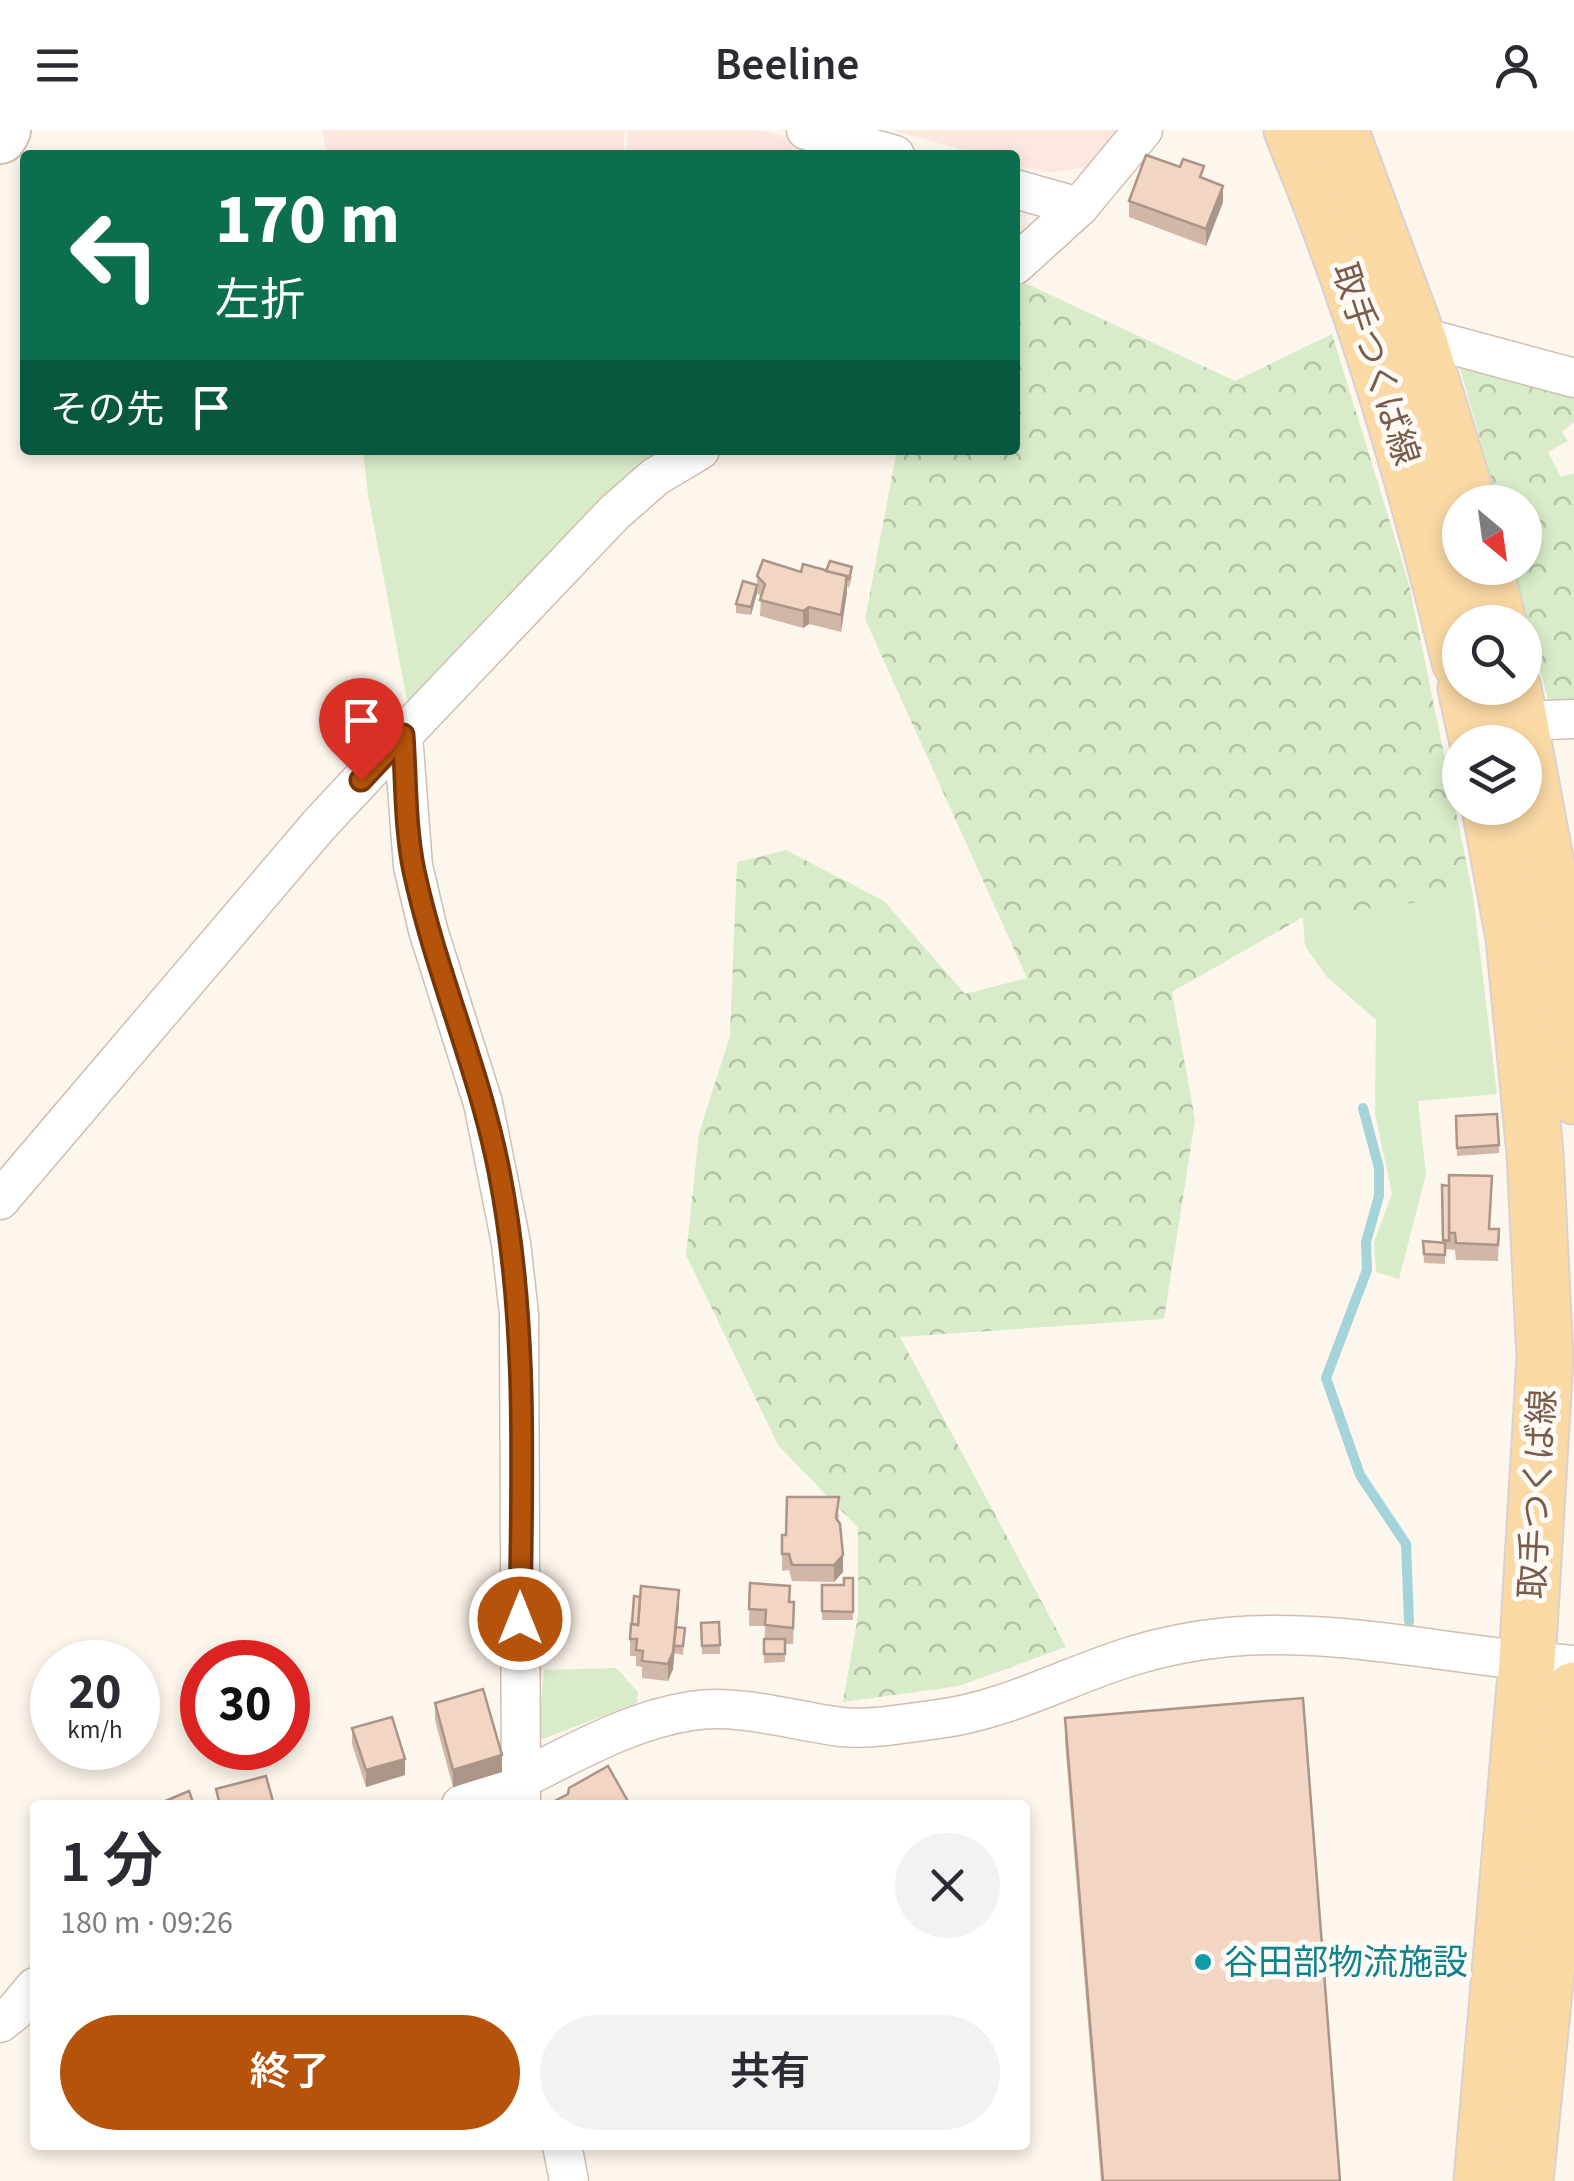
<!DOCTYPE html>
<html lang="ja">
<meta charset="utf-8">
<style>
:root{--surface:#fff;--page:#f2f2f3;--text:#2b2b33;--muted:#7c7c81;--accent:#b45309}
body{margin:0;font-family:"Source Sans 3","Noto Sans JP",sans-serif;background:var(--page);color:var(--text);height:100vh;display:flex;flex-direction:column;font-size:38px;white-space:nowrap}
*{box-sizing:border-box;margin:0}
p{font-size:32px;color:var(--muted)}
.icon{flex:none;width:55px;height:55px;fill:none;stroke:currentColor;stroke-width:2;stroke-linecap:round;stroke-linejoin:round}
.map{position:relative;flex:1;overflow:hidden}
.drawer{position:absolute;left:30px;top:1670px;width:1000px;height:350px;display:flex;flex-direction:column;background:var(--surface);border-radius:10px;box-shadow:0 5px 15px #0003}
.drawer>*{flex:none}
.top-card{position:absolute;left:20px;top:20px;width:1000px;height:305px;border-radius:10px;box-shadow:0 5px 15px #0003;background:#0b6e4f;color:#fff;overflow:hidden}
.needle{width:65px;rotate:151deg}
.buttons{position:absolute;left:1442px;top:355px;display:grid;gap:20px}
.buttons a{display:grid;place-items:center;width:100px;height:100px;border-radius:50%;background:var(--surface);box-shadow:0 5px 15px #0003;font-size:50px}
.speed{position:absolute;left:30px;top:1510px;display:flex;gap:20px;font-size:50px;font-weight:700;text-align:center}
.speed>*{display:grid;place-content:center;width:130px;height:130px;border-radius:50%;background:var(--surface);box-shadow:0 5px 15px #0003;line-height:1}
.speed small{font-size:25px;font-weight:400}
.speed .limit{border:15px solid #d22;background:#fff;color:#111}
.pin{position:absolute;display:grid;place-items:center;width:85px;height:85px;color:#fff;margin:-102px -42px;border-radius:50% 50% 50% 0;rotate:-45deg;box-shadow:0 0 10px #0007}
.pin .icon{rotate:45deg}
.me{position:absolute;width:110px;margin:-55px;rotate:0deg;stroke-linejoin:round;filter:drop-shadow(0 0 8px #0008)}
.turn{display:flex;align-items:center;gap:35px;height:210px;padding:0 30px;font-size:45px}
.turn .icon{width:130px;height:130px;stroke-width:2.5}
.turn b{display:block;font-size:70px;line-height:85px}
.then{display:flex;align-items:center;height:95px;padding:0 30px;background:#0003;gap:20px;font-size:38px}
.round{display:grid;place-items:center;flex:none;width:105px;height:105px;border-radius:52px;background:var(--page)}
.head{display:flex;align-items:center;justify-content:space-between;height:170px;padding:0 30px}
h1{font-size:60px;font-weight:600;line-height:75px}
.button{display:flex;gap:20px;margin-top:auto;padding:20px 30px}
.button a{flex:1;height:115px;border-radius:60px;background:var(--accent);color:#fff;font-size:40px;font-weight:600;line-height:115px;text-align:center}
.button a+a{background:var(--page);color:var(--text)}
header{display:flex;justify-content:space-between;align-items:center;height:130px;padding:0 30px;background:var(--surface);font-size:45px;font-weight:600}
.map>svg:first-child{display:block}
</style>
<header><svg class="icon" aria-label="menu" viewBox="0 0 24 24"><path d="M4 6h16M4 12h16M4 18h16"/></svg>Beeline<svg class="icon" aria-label="person" viewBox="0 0 24 24"><circle cx="12" cy="8" r="4"/><path d="M4 21q1-7 8-7t8 7"/></svg></header>
<div class="map">
<svg width="1574" height="2051" viewBox="0 0 1574 2051">
<defs>
<pattern id="forest-crowns" width="20" height="18" patternUnits="userSpaceOnUse" patternTransform="scale(2.5)"><rect width="20" height="18" fill="#d8ecc9"/><path d="M2 6a3 3 0 1 1 6 0M12 15a3 3 0 1 1 6 0" fill="none" stroke="#b4c2a5"/></pattern>
</defs>
<rect width="100%" height="100%" fill="#fdf6ec"/>
<!-- commercial -->
<g fill="#fde8e0">
<path d="M 323,0 L 625,0 L 623,25 L 326,25 Z"/>
<path d="M 628,0 L 760,0 L 854,25 L 626,25 Z"/>
<path d="M 891,0 L 1116,0 L 1087,37 L 1049,43 L 1015,34 L 1015,25 L 982,25 Z"/>
</g>
<!-- green -->
<g fill="#d8ecc9">
<path d="M 363,320 L 663,320 L 592,376 L 567,419 L 409,581 L 368,365 Z"/>
<path d="M 1473,765 L 1497,964 L 1418,971 L 1426,1044 L 1399,1149 L 1376,1142 L 1374,1112 L 1392,1064 L 1375,983 L 1376,890 L 1327,847 L 1305,816 L 1303,787 Z"/>
<path d="M 616,1538 L 638,1562 L 637,1573 L 537,1611 L 544,1540 Z"/>
</g>
<!-- forest -->
<g fill="url(#forest-crowns)">
<path d="M 1025,153 L 1235,251 L 1332,204 L 1409,454 L 1473,765 L 1303,787 L 1172,862 L 1195,990 L 1164,1189 L 900,1207 L 1066,1517 L 959,1556 L 843,1572 L 858,1486 L 858,1398 L 778,1315 L 686,1125 L 699,1003 L 730,906 L 737,732 L 786,720 L 884,771 L 965,864 L 1027,848 L 865,489 L 897,320 L 1015,320 L 1015,159 Z"/>
<path d="M 1458,232 L 1574,259 L 1574,292 L 1562,302 L 1568,311 L 1548,322 L 1561,347 L 1574,343 L 1574,571 L 1549,574 L 1515,438 L 1525,438 L 1525,372 L 1498,372 Z"/>
</g>
<g fill="none" stroke-linecap="round" stroke-linejoin="round">
<!-- stream -->
<path stroke="#a5d3da" stroke-width="10" d="M 1363,978 L 1379,1038 L 1379,1066 L 1366,1112 L 1367,1140 L 1326,1248 L 1360,1345 L 1406,1414 L 1409,1491"/>
<defs>
<g id="street">
<path d="M 806,0 L 895,25"/>
<path d="M 1015,59 L 1079,77"/>
<path d="M 1015,135 L 1079,77 L 1143,0"/>
<path d="M 1419,212 L 1441,212 L 1574,248"/>
<path d="M 1521,591 L 1574,589"/>
<path d="M 403,605 L 413,736 L 428,800 L 483,973 L 511,1113 L 519,1184 L 521,1668"/>
<path d="M 0,1070 L 319,695 L 403,605 L 614,383 L 655,347 L 700,320"/>
<path d="M 461,1675 C 539,1648 607,1594 691,1581 C 737,1573 794,1591 841,1597 C 871,1600 908,1593 939,1589 C 1007,1580 1067,1546 1132,1526 C 1161,1517 1197,1510 1228,1507 C 1345,1497 1459,1528 1574,1535"/>
<path d="M 0,1893 L 14,1882 L 35,1857"/>
<path d="M 562,2015 L 569,2051"/>
</g>
<path id="secondary" d="M 0,7 L 4,0"/>
<g id="primary">
<path d="M 1292,0 C 1364,172 1416,350 1460,531"/>
<path d="M 1340,0 L 1419,212 L 1468,372"/>
<path d="M 1485,438 L 1498,492"/>
<path d="M 1466,558 L 1478,612"/>
<path d="M 1513,558 L 1557,793 L 1574,966"/>
<path d="M 1482,2051 L 1527,1532 L 1545,1228 L 1535,1023 L 1514,808 L 1490,678"/>
<path d="M 1525,2051 L 1574,1560"/>
</g>
</defs>
<!-- street casing -->
<use href="#street" stroke="#d1beb0" stroke-width="41"/>
<!-- secondary casing -->
<use href="#secondary" stroke="#d6c0b0" stroke-width="56"/>
<!-- primary casing -->
<use href="#primary" stroke="#dad1cd" stroke-width="59"/>
<!-- street -->
<use href="#street" stroke="#fff" stroke-width="38"/>
<!-- secondary -->
<use href="#secondary" stroke="#fff" stroke-width="52"/>
<!-- primary -->
<use href="#primary" stroke="#fbd9a5" stroke-width="55"/>
</g>
<!-- wall -->
<g fill="#d1b7a8">
<path d="M 1204,49 L 1223,72 L 1206,116 L 1129,87 L 1129,71 Z"/>
<path d="M 826,441 L 852,446 L 849,458 L 847,457 L 841,502 L 809,494 L 803,498 L 760,486 L 761,466 L 757,463 L 751,485 L 736,483 L 736,474 L 757,455 L 757,446 Z"/>
<path d="M 1456,986 L 1499,1015 L 1499,1023 L 1457,1026 Z"/>
<path d="M 1442,1055 L 1490,1099 L 1499,1099 L 1498,1131 L 1456,1130 L 1455,1120 L 1445,1119 L 1445,1134 L 1424,1133 L 1423,1111 L 1443,1113 Z"/>
<path d="M 839,1384 L 838,1391 L 843,1442 L 834,1452 L 792,1451 L 789,1440 L 782,1441 L 782,1405 Z"/>
<path d="M 853,1448 L 853,1490 L 822,1490 L 822,1455 L 844,1455 Z"/>
<path d="M 750,1453 L 790,1472 L 794,1489 L 793,1514 L 785,1514 L 785,1532 L 764,1533 L 765,1496 L 749,1496 Z"/>
<path d="M 679,1476 L 677,1497 L 685,1498 L 683,1525 L 674,1523 L 673,1539 L 668,1551 L 642,1548 L 642,1537 L 636,1536 L 636,1526 L 630,1526 L 630,1509 Z"/>
<path d="M 719,1492 L 720,1524 L 702,1524 L 701,1493 Z"/>
<path d="M 435,1573 L 502,1642 L 453,1657 L 435,1590 Z"/>
<path d="M 1065,1588 L 1340,2051 L 1101,2051 L 1065,1612 Z"/>
<path d="M 352,1598 L 405,1645 L 366,1657 L 352,1614 Z"/>
</g>
<!-- shaded-wall -->
<g fill="#aa9588">
<path d="M 1223,56 L 1223,72 L 1206,116 L 1206,99 Z"/>
<path d="M 847,446 L 847,463 L 841,502 L 841,485 Z"/>
<path d="M 757,455 L 757,463 L 751,485 L 751,477 Z"/>
<path d="M 809,477 L 809,494 L 803,498 L 803,481 Z"/>
<path d="M 843,1425 L 843,1442 L 834,1452 L 834,1435 Z"/>
<path d="M 679,1460 L 679,1476 L 673,1539 L 668,1551 L 668,1534 Z"/>
<path d="M 502,1625 L 502,1642 L 453,1657 L 453,1640 Z"/>
<path d="M 405,1629 L 405,1645 L 366,1657 L 366,1640 Z"/>
</g>
<!-- building -->
<g fill="#f3d5c3" stroke="#aa9588" stroke-width="2.5">
<path d="M 1146,25 L 1180,37 L 1183,29 L 1204,36 L 1200,47 L 1223,56 L 1206,99 L 1129,71 Z"/>
<path d="M 763,430 L 801,442 L 803,434 L 847,446 L 841,485 L 809,477 L 803,481 L 760,470 L 765,454 L 757,446 Z"/>
<path d="M 830,431 L 852,437 L 849,449 L 846,449 L 847,446 L 826,441 Z"/>
<path d="M 743,451 L 757,455 L 751,477 L 736,474 Z"/>
<path d="M 1497,984 L 1499,1015 L 1457,1018 L 1456,986 Z"/>
<path d="M 1449,1045 L 1492,1046 L 1489,1099 L 1499,1099 L 1498,1115 L 1456,1113 L 1455,1103 L 1449,1103 Z"/>
<path d="M 1442,1055 L 1449,1056 L 1449,1111 L 1443,1110 Z"/>
<path d="M 1423,1111 L 1445,1113 L 1445,1125 L 1424,1124 Z"/>
<path d="M 787,1367 L 839,1367 L 836,1388 L 840,1394 L 843,1425 L 834,1435 L 792,1435 L 789,1424 L 782,1424 L 782,1405 L 786,1405 Z"/>
<path d="M 844,1448 L 853,1448 L 853,1482 L 822,1481 L 822,1455 L 844,1455 Z"/>
<path d="M 750,1453 L 790,1456 L 789,1472 L 794,1472 L 793,1498 L 765,1495 L 766,1480 L 749,1479 Z"/>
<path d="M 641,1456 L 679,1460 L 673,1522 L 668,1534 L 642,1531 L 643,1521 L 636,1520 L 637,1509 L 630,1509 L 631,1494 L 638,1495 Z"/>
<path d="M 634,1466 L 640,1467 L 638,1495 L 632,1494 Z"/>
<path d="M 719,1492 L 720,1515 L 702,1516 L 701,1493 Z"/>
<path d="M 676,1497 L 685,1498 L 683,1516 L 674,1516 Z"/>
<rect x="764" y="1509" width="21" height="15"/>
<path d="M 483,1559 L 502,1625 L 453,1640 L 435,1573 Z"/>
<path d="M 1303,1568 L 1340,2051 L 1103,2051 L 1065,1588 Z"/>
<path d="M 392,1587 L 405,1629 L 366,1640 L 352,1598 Z"/>
<path d="M 608,1636 L 630,1675 L 552,1675 L 551,1673 L 568,1664 L 569,1658 Z"/>
<path d="M 266,1646 L 274,1675 L 220,1675 L 216,1659 Z"/>
<path d="M 189,1661 L 194,1675 L 164,1675 L 163,1672 Z"/>
</g>
<g fill="none" stroke-linecap="round" stroke-linejoin="round">
<defs>
<path id="route" d="M 361,650 L 403,605 C 406,649 405,698 414,741 C 436,843 479,939 499,1041 C 528,1188 522,1340 520,1489"/>
</defs>
<!-- route casing -->
<use href="#route" stroke="#753606" stroke-width="25"/>
<!-- route -->
<use href="#route" stroke="#b45309" stroke-width="18"/>
</g>
<!-- markers -->
<circle fill="#0f9aa8" stroke="#fffaf3" stroke-width="4" cx="1203" cy="1832" r="10"/>
<g text-anchor="middle" stroke-width="10" stroke-linejoin="round" paint-order="stroke">
<!-- street labels -->
<g font-size="35" fill="#7a5c4d" stroke="#fffaf3">
<text transform="translate(1376 234) rotate(72)" y="12">取手つくば線</text>
<text transform="translate(1537 1364) rotate(-87)" y="12">取手つくば線</text>
</g>
<!-- culture labels -->
<g font-size="35" fill="#0d838f" stroke="#fffaf3" text-anchor="start">
<text x="1223" y="1844">谷田部物流施設</text>
</g>
</g>
</svg>
<div class="buttons">
<a><svg class="needle" viewBox="-14 -14 28 28"><path d="M0-13l5 13h-10z" fill="#e53935"/><path d="M0 13l5-13h-10z" fill="#7c7c81"/></svg></a>
<a><svg class="icon" aria-label="search" viewBox="0 0 24 24"><circle cx="10" cy="10" r="6"/><path d="M15 15l6 6"/></svg></a>
<a><svg class="icon" aria-label="layers" viewBox="0 0 24 24"><path d="M12 4l9 5-9 5-9-5zM3 14l9 5 9-5"/></svg></a>
</div>
<div class="speed"><div>20<small>km/h</small></div><div class="limit">30</div></div>
<div class="pin" style="left:361px;top:650px;background:#d93025"><svg class="icon" aria-label="arrive" viewBox="0 0 24 24"><path d="M6 21V4h12l-3 4 3 4H6"/></svg></div>
<svg class="me" style="left:520px;top:1489px" viewBox="-20 -20 40 40"><circle r="17" fill="#b45309" stroke="#fff" stroke-width="3"/><path d="M0-11L8 9 0 5-8 9z" fill="#fff"/></svg>
<div class="top-card">
<div class="turn"><svg class="icon" aria-label="left" viewBox="0 0 24 24"><path d="M17 20v-9H6M10 6l-5 5 5 5"/></svg><div><b>170 m</b>左折</div></div>
<div class="then">その先<svg class="icon" aria-label="arrive" viewBox="0 0 24 24"><path d="M6 21V4h12l-3 4 3 4H6"/></svg></div>
</div>
<section class="drawer">
<div class="head"><div><h1>1 分</h1><p>180 m · 09:26</p></div><a class="round"><svg class="icon" aria-label="close" viewBox="0 0 24 24"><path d="M6 6l12 12M18 6L6 18"/></svg></a></div>
<div class="button"><a>終了</a><a>共有</a></div>
</section>
</div>
